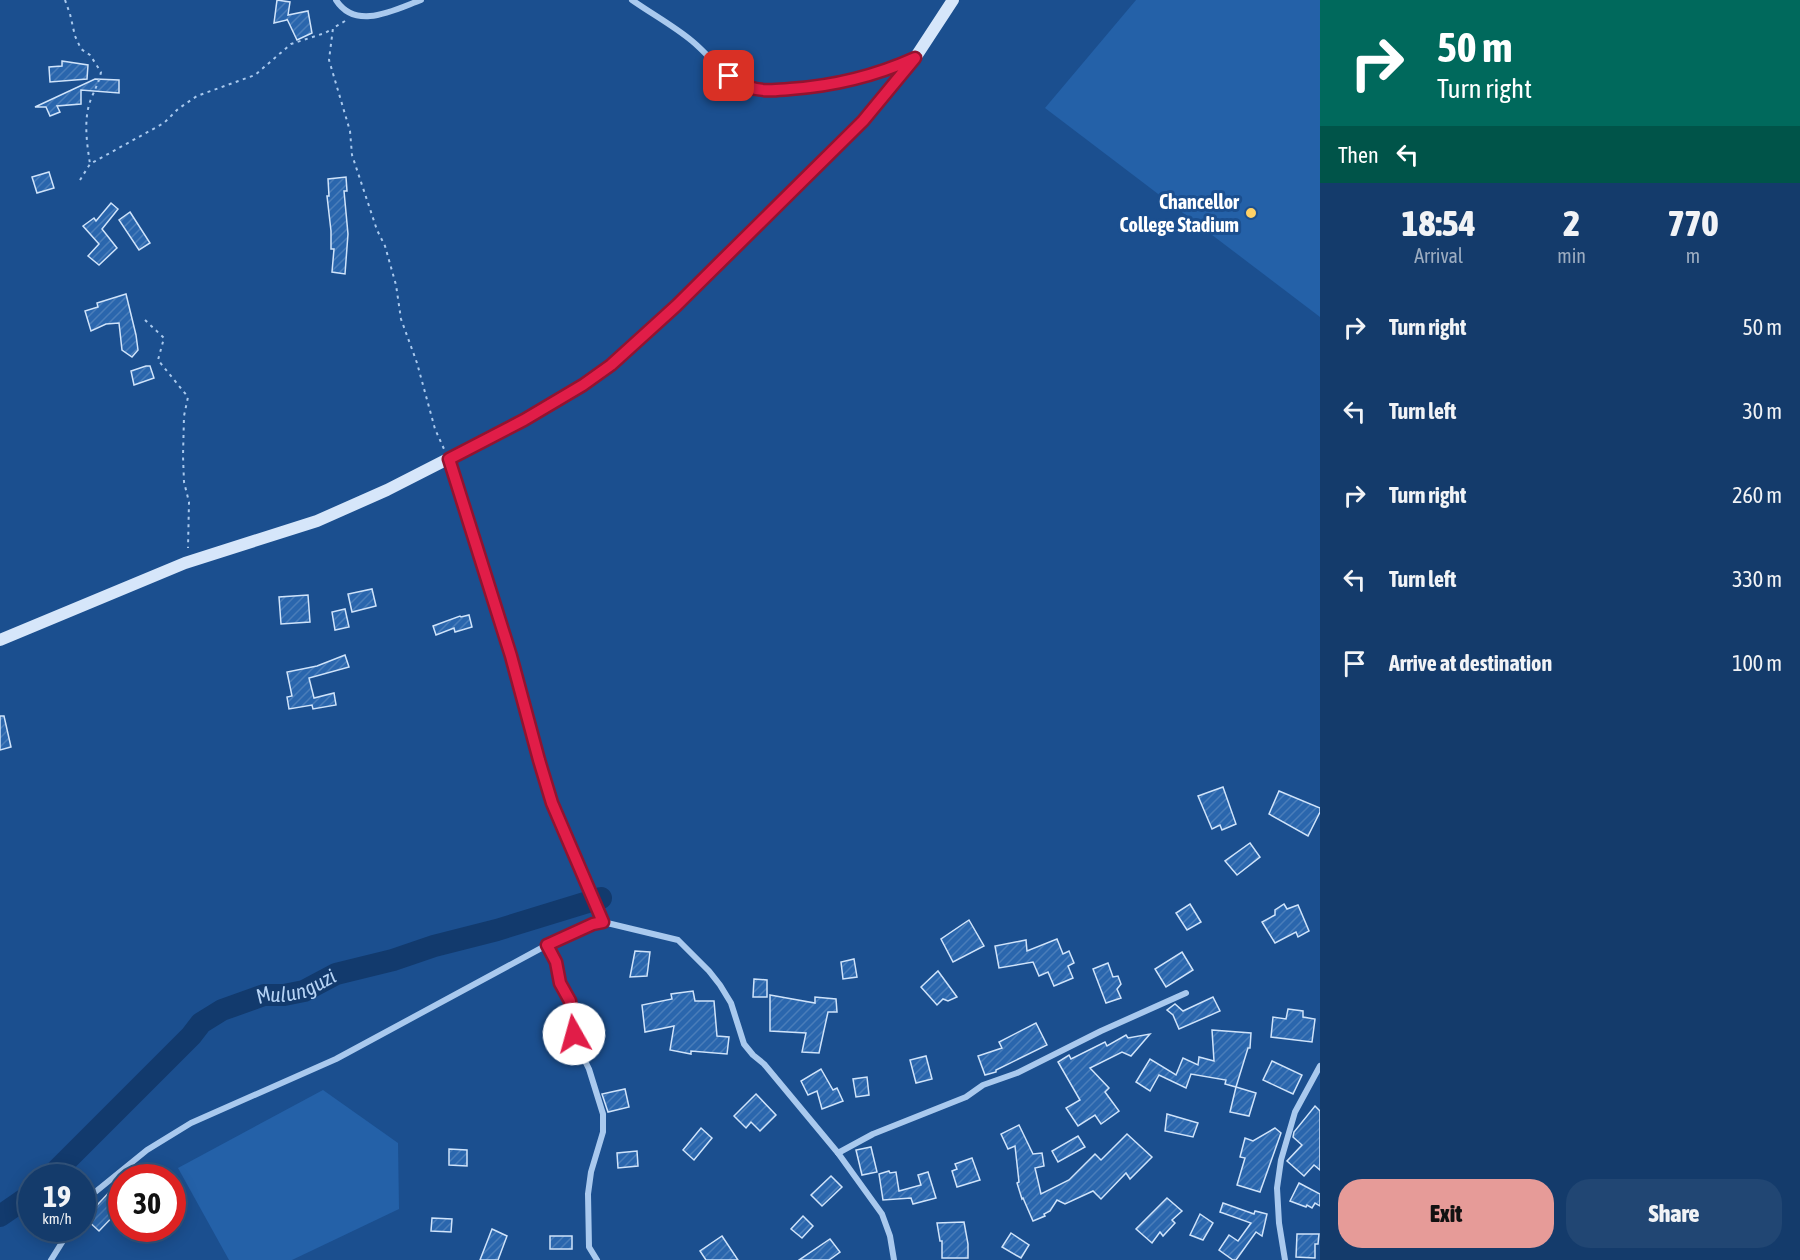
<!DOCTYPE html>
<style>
:root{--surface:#143b6b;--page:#214673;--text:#f1f3f6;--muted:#9dadc1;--line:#33557e;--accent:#e69b98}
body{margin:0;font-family:"Asap Condensed",sans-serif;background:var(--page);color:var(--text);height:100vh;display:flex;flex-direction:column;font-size:22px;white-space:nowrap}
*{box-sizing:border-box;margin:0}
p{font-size:20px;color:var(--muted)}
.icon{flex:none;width:33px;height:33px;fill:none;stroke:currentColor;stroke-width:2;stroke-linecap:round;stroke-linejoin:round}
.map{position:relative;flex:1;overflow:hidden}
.side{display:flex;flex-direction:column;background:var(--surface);width:480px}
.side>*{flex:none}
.guide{background:#00695c;color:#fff;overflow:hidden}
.speed{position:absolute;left:18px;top:1164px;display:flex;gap:12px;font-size:30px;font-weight:700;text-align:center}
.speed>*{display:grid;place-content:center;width:78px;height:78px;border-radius:50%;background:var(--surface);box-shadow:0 3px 15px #0003,0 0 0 2px var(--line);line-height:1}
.speed small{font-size:15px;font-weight:400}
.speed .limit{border:9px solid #d22;background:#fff;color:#111}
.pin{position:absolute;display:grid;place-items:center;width:51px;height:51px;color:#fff;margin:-26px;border-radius:12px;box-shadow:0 3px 9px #0006}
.me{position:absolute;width:66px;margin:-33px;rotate:353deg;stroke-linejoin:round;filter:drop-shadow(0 0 4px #0008)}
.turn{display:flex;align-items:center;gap:21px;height:126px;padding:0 18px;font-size:27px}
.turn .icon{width:78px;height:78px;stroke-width:2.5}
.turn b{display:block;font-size:42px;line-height:51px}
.then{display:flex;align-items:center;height:57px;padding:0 18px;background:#0003;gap:12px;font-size:22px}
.eta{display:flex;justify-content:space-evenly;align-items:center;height:102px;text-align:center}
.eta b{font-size:36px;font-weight:800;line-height:42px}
.button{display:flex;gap:12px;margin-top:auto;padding:12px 18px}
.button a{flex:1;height:69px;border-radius:24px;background:var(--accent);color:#111;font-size:24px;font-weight:800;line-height:69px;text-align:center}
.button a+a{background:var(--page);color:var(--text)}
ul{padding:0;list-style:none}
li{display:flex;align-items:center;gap:18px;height:84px;padding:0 18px}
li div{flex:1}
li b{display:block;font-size:22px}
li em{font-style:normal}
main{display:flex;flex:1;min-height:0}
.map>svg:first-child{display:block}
</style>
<main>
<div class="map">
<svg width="1320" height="1260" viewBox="0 0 1320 1260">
<defs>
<pattern id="building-hatch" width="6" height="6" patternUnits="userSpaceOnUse" patternTransform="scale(1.5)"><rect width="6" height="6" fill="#2a66ad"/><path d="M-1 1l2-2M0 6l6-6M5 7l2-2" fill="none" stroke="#4a7db9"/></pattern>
</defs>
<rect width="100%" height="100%" fill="#1b4f8f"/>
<!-- pitch -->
<g fill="#2461a8">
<path d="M 1136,0 L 1320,0 L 1320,317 L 1045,108 Z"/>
<path d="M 323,1090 L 398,1143 L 399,1209 L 292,1260 L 229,1260 L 178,1168 Z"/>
</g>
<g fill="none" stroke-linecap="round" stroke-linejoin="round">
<!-- river -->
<g stroke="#123a6d" stroke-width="22">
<path id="s1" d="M 49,1178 L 191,1036 L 201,1023 L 222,1010 L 264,995 L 284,995 L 304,991 L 336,974 L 393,960 L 434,946 L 497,930 L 601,898"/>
<path d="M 0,1216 L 32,1194"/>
</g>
</g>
<!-- building -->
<g fill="url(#building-hatch)" stroke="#cfe3fa" stroke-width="1.5">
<path d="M 277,0 L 290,2 L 288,15 L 308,11 L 312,33 L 297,40 L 287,19 L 287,20 L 274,23 Z"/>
<path d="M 62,61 L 88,65 L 87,79 L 50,82 L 49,67 L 62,66 Z"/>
<path d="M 95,79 L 119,80 L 119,93 L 81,90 L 81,104 L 57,106 L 60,112 L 50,116 L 46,107 L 35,107 Z"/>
<path d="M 49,172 L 54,188 L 37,193 L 32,177 Z"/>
<path d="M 346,177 L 347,191 L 344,191 L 348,234 L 345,274 L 332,272 L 334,249 L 331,249 L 331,231 L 327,196 L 329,196 L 328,179 Z"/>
<path d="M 111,203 L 118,209 L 102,229 L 117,248 L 99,265 L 88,256 L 99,244 L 83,226 L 94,218 L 96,221 Z"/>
<path d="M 130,212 L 150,243 L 139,250 L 119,220 Z"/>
<path d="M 126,294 L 136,335 L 138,350 L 132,357 L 122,350 L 119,323 L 106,324 L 91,331 L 85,311 L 98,307 L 97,303 Z"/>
<path d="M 146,366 L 150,366 L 154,378 L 134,385 L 131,371 Z"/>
<path d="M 372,589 L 376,606 L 352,612 L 348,594 Z"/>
<path d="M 308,595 L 310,622 L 281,624 L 279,597 Z"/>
<path d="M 345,609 L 349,627 L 335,630 L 332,612 Z"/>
<path d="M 469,615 L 472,627 L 455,632 L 454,628 L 436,635 L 433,626 L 460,616 L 461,617 Z"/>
<path d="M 345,655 L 349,667 L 309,678 L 314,698 L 334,693 L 336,705 L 313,709 L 312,705 L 289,709 L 287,697 L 292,696 L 287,672 L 317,666 Z"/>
<path d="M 0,716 L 4,716 L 11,747 L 0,750 Z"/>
<path d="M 1223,787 L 1236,824 L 1222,830 L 1220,825 L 1212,829 L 1198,796 Z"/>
<path d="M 1279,791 L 1320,808 L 1320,812 L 1308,836 L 1269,814 Z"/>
<path d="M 1250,843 L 1260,857 L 1237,875 L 1225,861 Z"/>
<path d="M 1190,904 L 1201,922 L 1187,930 L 1176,913 Z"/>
<path d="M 1284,904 L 1287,909 L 1298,905 L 1309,931 L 1298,937 L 1296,932 L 1275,943 L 1262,922 L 1275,915 L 1275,910 Z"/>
<path d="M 969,920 L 984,946 L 953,962 L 941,939 Z"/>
<path d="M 1057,939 L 1063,954 L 1069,951 L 1074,963 L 1068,966 L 1073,978 L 1054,986 L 1048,972 L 1039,976 L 1033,962 L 999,968 L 995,946 L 1026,940 L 1027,951 Z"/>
<path d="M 635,951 L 650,952 L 647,976 L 630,977 Z"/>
<path d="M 1182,952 L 1193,970 L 1166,987 L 1155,969 Z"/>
<path d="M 854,959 L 857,977 L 843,979 L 841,962 Z"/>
<path d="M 1108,963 L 1113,977 L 1118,976 L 1121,984 L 1117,989 L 1121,998 L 1106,1003 L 1093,969 Z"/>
<path d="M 938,971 L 957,997 L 948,1001 L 943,999 L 937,1005 L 921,987 Z"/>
<path d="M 754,979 L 767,980 L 767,997 L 753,997 Z"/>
<path d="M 693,991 L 695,1001 L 714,1001 L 717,1036 L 729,1037 L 727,1054 L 691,1051 L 691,1054 L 670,1050 L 674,1026 L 645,1032 L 642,1005 L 672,999 L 671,994 Z"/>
<path d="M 770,995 L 815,1003 L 815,997 L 836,999 L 837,1012 L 828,1012 L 819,1053 L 802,1052 L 806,1033 L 770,1031 Z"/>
<path d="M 1213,997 L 1220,1011 L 1179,1029 L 1173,1015 L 1167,1010 L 1175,1004 L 1183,1011 Z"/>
<path d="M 1288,1009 L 1303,1011 L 1303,1017 L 1315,1019 L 1312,1042 L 1271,1037 L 1273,1017 L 1286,1019 Z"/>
<path d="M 1036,1023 L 1047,1045 L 996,1070 L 996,1072 L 985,1075 L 978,1056 L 1002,1048 L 999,1042 Z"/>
<path d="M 1212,1030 L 1251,1033 L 1250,1048 L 1248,1048 L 1236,1087 L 1225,1084 L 1226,1080 L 1191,1074 L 1186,1088 L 1159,1075 L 1150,1091 L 1136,1082 L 1150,1059 L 1176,1075 L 1183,1058 L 1198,1065 L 1199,1057 L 1214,1061 Z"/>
<path d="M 1150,1034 L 1131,1056 L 1122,1052 L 1090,1068 L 1109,1088 L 1105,1092 L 1119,1111 L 1101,1124 L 1095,1115 L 1078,1126 L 1066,1108 L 1080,1100 L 1058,1062 L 1069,1055 L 1071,1059 L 1105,1042 L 1107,1046 L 1126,1035 L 1128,1038 Z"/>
<path d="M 926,1056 L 932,1079 L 916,1083 L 910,1060 Z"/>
<path d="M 1272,1061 L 1302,1075 L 1293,1094 L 1263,1080 Z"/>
<path d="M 821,1069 L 833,1090 L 837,1088 L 843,1101 L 822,1109 L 817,1091 L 808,1095 L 801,1081 Z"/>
<path d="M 867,1077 L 869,1095 L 856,1097 L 853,1079 Z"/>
<path d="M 1236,1087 L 1256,1093 L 1249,1116 L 1230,1112 Z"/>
<path d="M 625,1089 L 629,1107 L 608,1112 L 602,1094 Z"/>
<path d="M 756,1094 L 776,1115 L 760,1131 L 751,1122 L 746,1128 L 734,1116 Z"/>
<path d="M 1315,1106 L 1320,1111 L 1320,1170 L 1314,1165 L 1304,1176 L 1287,1161 L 1302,1145 L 1293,1137 L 1294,1132 Z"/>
<path d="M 1167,1114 L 1198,1123 L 1193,1137 L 1165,1131 Z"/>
<path d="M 1019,1125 L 1033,1154 L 1042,1153 L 1044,1166 L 1035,1168 L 1041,1194 L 1069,1180 L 1095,1154 L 1101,1160 L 1127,1134 L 1152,1157 L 1130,1179 L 1126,1173 L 1101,1199 L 1093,1191 L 1065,1204 L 1057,1200 L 1050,1211 L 1044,1214 L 1045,1216 L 1033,1221 L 1023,1198 L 1022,1199 L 1017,1183 L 1019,1182 L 1015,1146 L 1008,1149 L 1001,1134 Z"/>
<path d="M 701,1128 L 712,1138 L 694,1160 L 683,1150 Z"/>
<path d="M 1275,1128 L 1281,1133 L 1260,1192 L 1237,1185 L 1245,1158 L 1240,1157 L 1245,1138 L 1253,1141 Z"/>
<path d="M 1078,1136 L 1085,1147 L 1058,1162 L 1052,1151 Z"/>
<path d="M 871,1147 L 877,1172 L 862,1175 L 856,1150 Z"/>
<path d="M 449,1149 L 467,1150 L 467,1166 L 449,1165 Z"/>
<path d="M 637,1151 L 638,1166 L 618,1168 L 617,1153 Z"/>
<path d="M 972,1158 L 980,1180 L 957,1187 L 952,1171 L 957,1169 L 955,1164 Z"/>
<path d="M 889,1171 L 890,1173 L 896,1172 L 899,1191 L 921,1185 L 918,1175 L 928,1172 L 936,1198 L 913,1204 L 911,1198 L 883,1200 L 879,1174 Z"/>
<path d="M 831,1176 L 842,1187 L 822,1206 L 811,1195 Z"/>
<path d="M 1299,1183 L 1320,1194 L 1320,1206 L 1315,1203 L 1312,1208 L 1307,1205 L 1306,1207 L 1290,1201 Z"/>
<path d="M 115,1186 L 122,1192 L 122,1207 L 99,1231 L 85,1218 Z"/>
<path d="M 1167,1198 L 1182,1211 L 1172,1220 L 1175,1223 L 1163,1236 L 1160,1232 L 1152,1243 L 1136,1229 Z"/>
<path d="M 1223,1203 L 1254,1214 L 1255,1211 L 1267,1214 L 1262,1236 L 1256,1232 L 1236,1260 L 1233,1260 L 1219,1250 L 1229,1235 L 1238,1241 L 1251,1223 L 1220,1212 Z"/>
<path d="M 1200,1214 L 1213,1223 L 1203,1240 L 1190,1235 Z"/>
<path d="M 803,1216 L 813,1226 L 802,1238 L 791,1229 Z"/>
<path d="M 432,1218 L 452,1219 L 451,1232 L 431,1231 Z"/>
<path d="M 964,1222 L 968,1244 L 968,1258 L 942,1258 L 942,1241 L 940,1241 L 937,1223 Z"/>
<path d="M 492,1229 L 507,1236 L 498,1260 L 480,1260 Z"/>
<path d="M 1011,1233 L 1029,1245 L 1021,1258 L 1002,1247 Z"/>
<path d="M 1297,1234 L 1319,1234 L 1318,1244 L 1315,1244 L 1315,1258 L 1296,1257 Z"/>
<rect x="550" y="1236" width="22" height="13"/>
<path d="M 722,1236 L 738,1260 L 706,1260 L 700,1251 Z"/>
<path d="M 830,1239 L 840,1252 L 829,1260 L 799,1260 Z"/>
</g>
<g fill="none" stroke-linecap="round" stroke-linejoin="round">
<!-- path -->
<g stroke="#a9c9ee" stroke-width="2" stroke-dasharray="3 4.5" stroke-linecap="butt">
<path d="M 65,0 L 70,14 L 75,36 L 81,49 L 90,55 L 101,72 C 99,82 95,89 91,99 C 83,119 87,144 90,164"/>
<path d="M 345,21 L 333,28 L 329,60 L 350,131 L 352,155 L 377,230 L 385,246 L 396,285 L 401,319 L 417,363 L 435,429 L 444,449"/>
<path d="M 80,180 L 90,164 L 164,123 L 178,109 L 197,96 L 255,75 L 291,44 L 325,33 L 332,29"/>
<path d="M 145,320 L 164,338 L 158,360 L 188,397 L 184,416 L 183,456 L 184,482 L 189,502 L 188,548"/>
</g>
<!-- street -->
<g stroke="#a9c9ee" stroke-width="6">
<path d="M 336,0 C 356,31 394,10 421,0"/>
<path d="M 632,0 C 652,14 674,26 692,41 C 709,55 721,73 740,83 C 777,103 872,78 909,60"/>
<path d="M 449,459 L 511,656 L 539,760 L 553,803 L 603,922"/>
<path d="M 547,945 L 556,962 L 560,983 L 570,1001 L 576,1043 L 589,1069 L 603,1114 L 603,1132 L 591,1172 L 588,1194 L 589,1247 L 597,1260"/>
<path d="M 838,1153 L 873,1134 L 966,1097 L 983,1085 L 1017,1073 L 1101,1031 L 1186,993"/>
<path d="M 82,1210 L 94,1193 L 147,1150 L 191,1123 L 336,1059 L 547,945 L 593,924 L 603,922 L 678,940 L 709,971 L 720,985 L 731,1003 L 744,1044 L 753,1055 L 764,1064 L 838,1153 L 882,1214 L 890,1236 L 894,1260"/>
<path d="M 51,1260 L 71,1228"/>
<path d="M 1285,1260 L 1279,1223 L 1277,1188 L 1281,1160 L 1295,1112 L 1320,1066"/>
</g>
<!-- secondary -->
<path stroke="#d6e6fa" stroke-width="12" d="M 0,640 L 185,563 L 317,521 L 387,490 L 524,420 L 583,385 L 611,365 L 676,306 L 863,121 L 915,58 L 953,0"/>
</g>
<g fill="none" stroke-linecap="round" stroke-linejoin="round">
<defs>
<path id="route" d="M 574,1034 L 570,1001 L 560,983 L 556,962 L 547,945 L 593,924 L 603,922 L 552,803 L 539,760 L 511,656 L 449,459 L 524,420 L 583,385 L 611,365 L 676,306 L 863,121 L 915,58 C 875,76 834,86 790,89 C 776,90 762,92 749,87 C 742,85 735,80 729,76"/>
</defs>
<!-- route casing -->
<use href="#route" stroke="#92132f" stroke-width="15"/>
<!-- route -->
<use href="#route" stroke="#e11d48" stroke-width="10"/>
</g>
<!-- markers -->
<circle fill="#ffd166" stroke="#1b4f8f" stroke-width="2" cx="1251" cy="213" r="6"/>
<g text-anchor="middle" stroke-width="6" stroke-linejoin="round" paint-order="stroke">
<!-- poi labels -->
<g font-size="20" font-weight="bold" fill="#fff" stroke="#1b4f8f" text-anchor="end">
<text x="1239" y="209">Chancellor<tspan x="1239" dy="23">College Stadium</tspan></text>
</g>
<!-- water labels -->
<g font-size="21" font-style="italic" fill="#b5d3f5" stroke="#1b4f8f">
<text dy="7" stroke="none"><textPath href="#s1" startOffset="320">Mulunguzi</textPath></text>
</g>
</g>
</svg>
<div class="speed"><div>19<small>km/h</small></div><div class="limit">30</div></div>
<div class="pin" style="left:729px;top:76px;background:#d93025"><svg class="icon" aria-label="arrive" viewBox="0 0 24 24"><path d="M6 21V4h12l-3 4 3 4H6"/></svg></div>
<svg class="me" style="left:574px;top:1034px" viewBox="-20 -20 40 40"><circle r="19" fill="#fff"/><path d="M0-13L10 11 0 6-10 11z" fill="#e11d48"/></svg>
</div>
<section class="side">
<div class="guide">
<div class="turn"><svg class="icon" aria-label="right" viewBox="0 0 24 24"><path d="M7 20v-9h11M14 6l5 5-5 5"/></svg><div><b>50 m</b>Turn right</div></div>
<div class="then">Then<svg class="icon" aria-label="left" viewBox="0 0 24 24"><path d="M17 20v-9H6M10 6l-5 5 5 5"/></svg></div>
</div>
<div class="eta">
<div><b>18:54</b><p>Arrival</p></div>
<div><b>2</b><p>min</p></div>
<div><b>770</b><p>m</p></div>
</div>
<ul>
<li><svg class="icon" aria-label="right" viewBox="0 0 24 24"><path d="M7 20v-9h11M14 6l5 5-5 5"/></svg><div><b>Turn right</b></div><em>50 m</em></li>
<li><svg class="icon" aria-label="left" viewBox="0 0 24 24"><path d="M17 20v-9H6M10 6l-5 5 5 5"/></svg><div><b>Turn left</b></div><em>30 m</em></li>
<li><svg class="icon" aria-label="right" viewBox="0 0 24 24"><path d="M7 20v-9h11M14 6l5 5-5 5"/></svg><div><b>Turn right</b></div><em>260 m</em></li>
<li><svg class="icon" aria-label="left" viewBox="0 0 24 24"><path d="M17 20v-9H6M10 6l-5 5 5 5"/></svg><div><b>Turn left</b></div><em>330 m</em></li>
<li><svg class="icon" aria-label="arrive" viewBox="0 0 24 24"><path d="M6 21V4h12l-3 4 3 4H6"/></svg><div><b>Arrive at destination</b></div><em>100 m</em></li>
</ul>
<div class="button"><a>Exit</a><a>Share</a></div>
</section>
</main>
